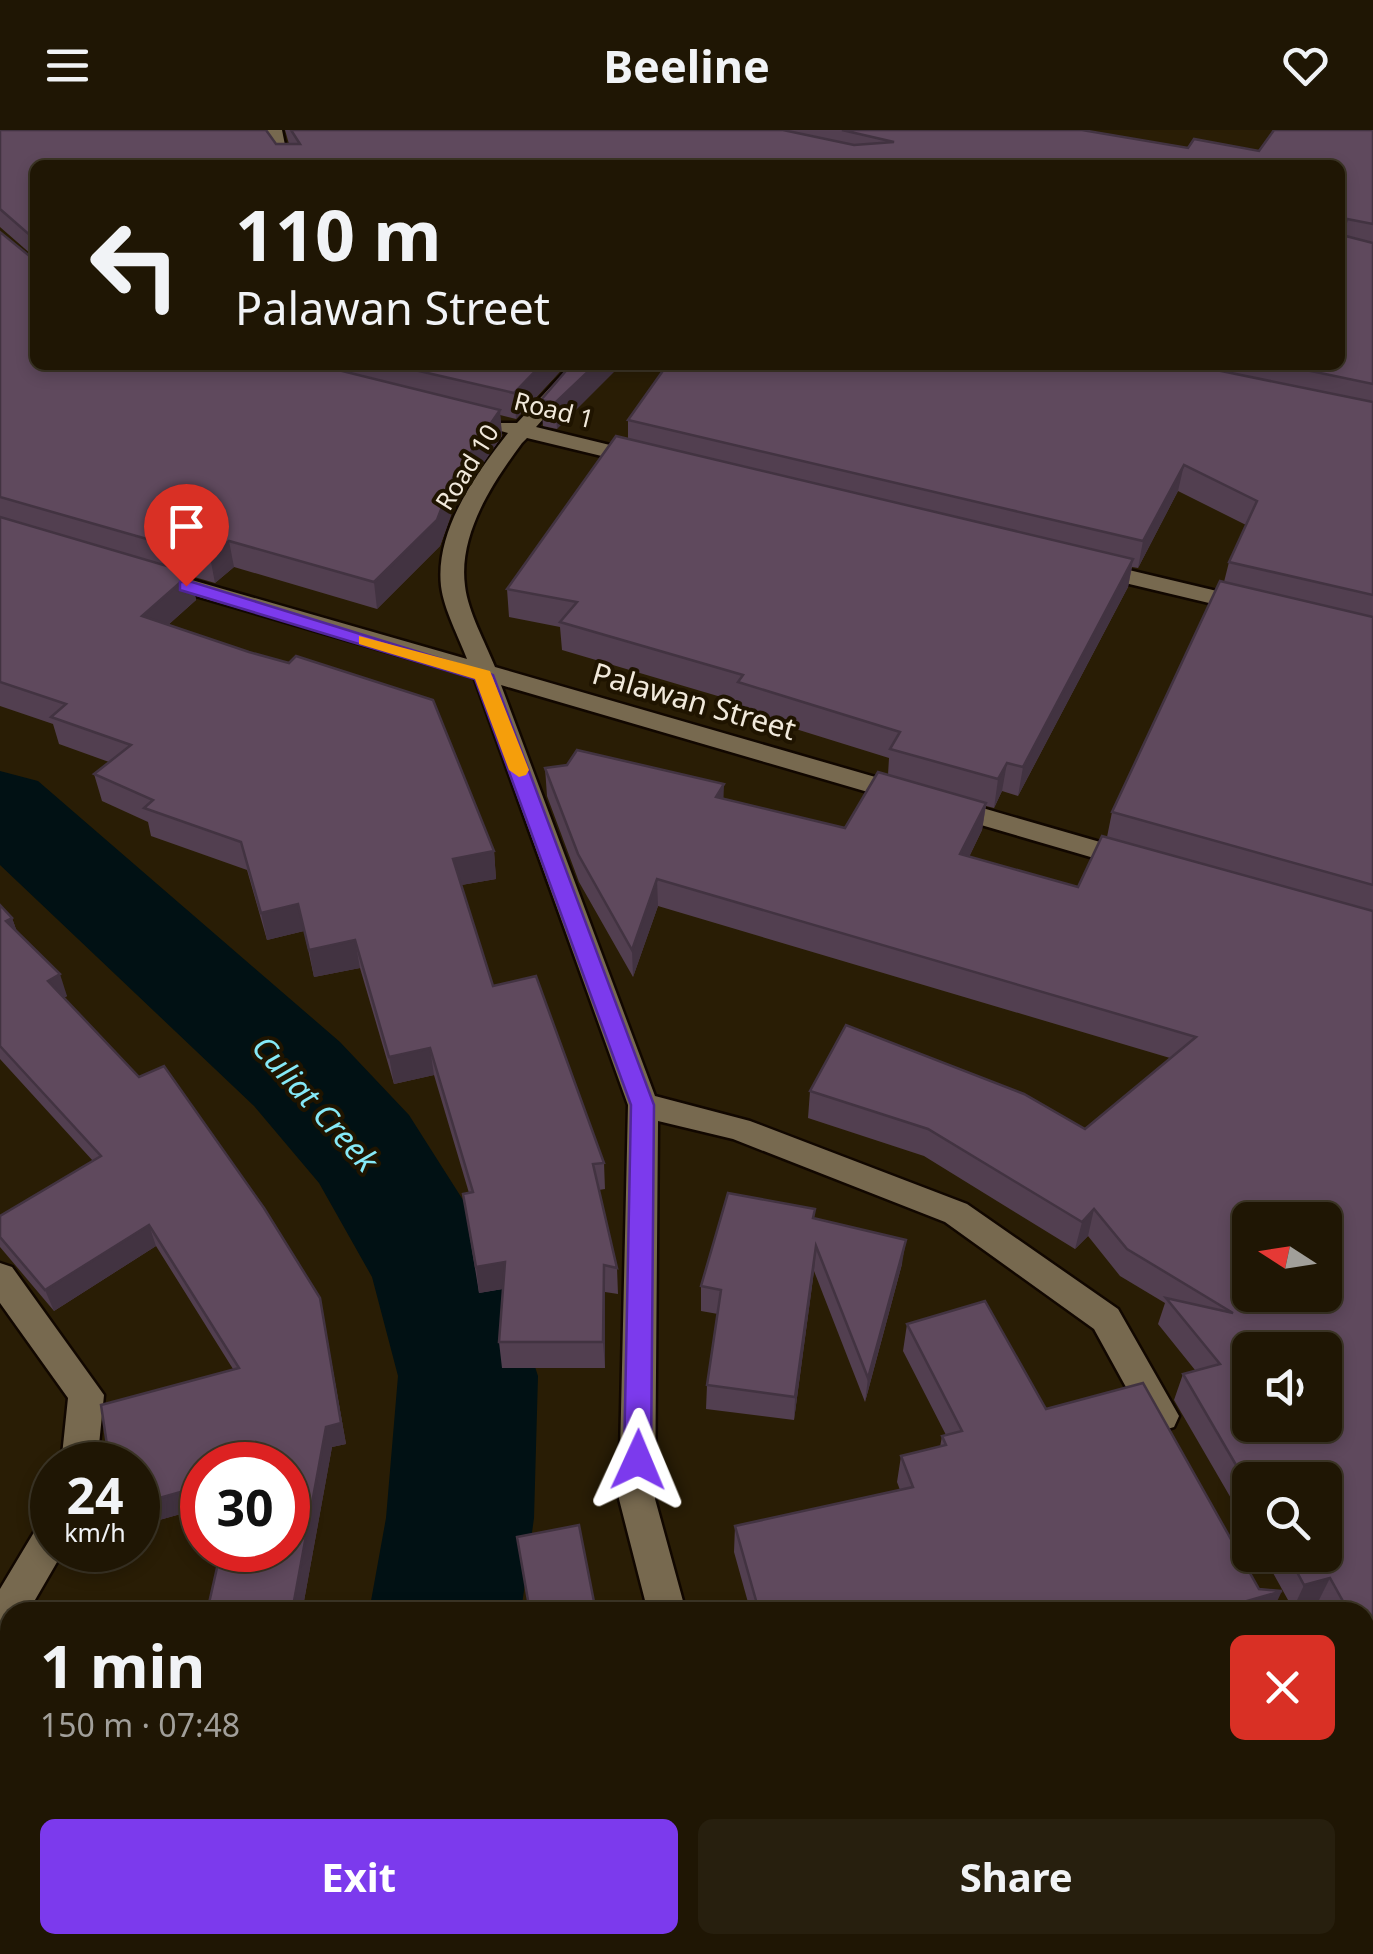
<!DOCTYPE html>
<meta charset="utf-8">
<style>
:root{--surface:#1f1604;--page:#271f0e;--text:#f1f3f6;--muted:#a19f9a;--line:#3c3526;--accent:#7c3aed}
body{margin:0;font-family:"Noto Sans",sans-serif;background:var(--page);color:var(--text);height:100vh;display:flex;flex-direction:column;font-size:38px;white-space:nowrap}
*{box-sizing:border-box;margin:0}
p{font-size:32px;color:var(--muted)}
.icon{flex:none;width:55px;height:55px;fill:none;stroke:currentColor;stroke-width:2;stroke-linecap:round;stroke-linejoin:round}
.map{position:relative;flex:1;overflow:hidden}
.drawer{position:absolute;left:0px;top:1472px;width:1375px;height:352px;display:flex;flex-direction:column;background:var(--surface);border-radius:30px 30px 0 0;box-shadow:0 5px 15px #0003,0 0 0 2px var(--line)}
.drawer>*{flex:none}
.top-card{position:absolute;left:30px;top:30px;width:1315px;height:210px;border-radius:15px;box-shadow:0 5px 15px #0003,0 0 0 2px var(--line);background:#1f1604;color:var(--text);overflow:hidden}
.needle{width:65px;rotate:282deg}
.fabs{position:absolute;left:1232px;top:1072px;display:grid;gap:20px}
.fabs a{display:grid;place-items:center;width:110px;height:110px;border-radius:15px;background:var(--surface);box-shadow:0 5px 15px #0003,0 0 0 2px var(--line);font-size:50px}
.speed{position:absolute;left:30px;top:1312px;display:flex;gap:20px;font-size:50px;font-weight:700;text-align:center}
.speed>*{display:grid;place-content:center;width:130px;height:130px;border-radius:50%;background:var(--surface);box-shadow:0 5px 15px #0003,0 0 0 2px var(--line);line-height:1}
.speed small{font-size:25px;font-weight:400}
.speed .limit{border:15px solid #d22;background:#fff;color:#111}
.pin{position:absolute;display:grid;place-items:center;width:85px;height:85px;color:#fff;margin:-102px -42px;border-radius:50% 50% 50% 0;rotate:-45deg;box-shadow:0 0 10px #0007}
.pin .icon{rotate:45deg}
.me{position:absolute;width:110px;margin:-55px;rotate:1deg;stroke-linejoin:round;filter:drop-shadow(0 0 8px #0008)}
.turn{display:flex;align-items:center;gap:35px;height:210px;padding:0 40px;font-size:45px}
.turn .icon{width:130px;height:130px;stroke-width:2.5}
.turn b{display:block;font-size:70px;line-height:85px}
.round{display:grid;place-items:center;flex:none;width:105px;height:105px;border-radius:15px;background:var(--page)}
.overview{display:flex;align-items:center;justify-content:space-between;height:170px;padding:0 40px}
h1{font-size:60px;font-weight:700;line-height:75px}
.primary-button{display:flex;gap:20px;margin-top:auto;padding:20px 40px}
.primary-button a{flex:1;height:115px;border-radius:15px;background:var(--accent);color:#fff;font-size:40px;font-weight:700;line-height:115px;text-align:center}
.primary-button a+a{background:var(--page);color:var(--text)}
header{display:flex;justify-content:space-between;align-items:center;height:130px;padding:0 40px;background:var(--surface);font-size:45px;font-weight:700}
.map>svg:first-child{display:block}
</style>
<header><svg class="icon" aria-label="menu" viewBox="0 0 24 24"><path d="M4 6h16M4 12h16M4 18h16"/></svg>Beeline<svg class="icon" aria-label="heart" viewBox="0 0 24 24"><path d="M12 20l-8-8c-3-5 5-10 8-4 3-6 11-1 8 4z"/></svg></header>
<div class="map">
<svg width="1373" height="1824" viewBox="0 0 1373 1824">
<rect width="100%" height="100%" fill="#291d05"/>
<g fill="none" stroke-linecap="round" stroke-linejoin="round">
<!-- river -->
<g fill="#011114" fill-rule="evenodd">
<path d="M 0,641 L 38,651 L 340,912 L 409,985 L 484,1103 L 504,1141 L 538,1246 L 534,1388 L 521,1482 L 369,1482 L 386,1388 L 398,1246 L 372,1147 L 319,1053 L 254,976 L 0,735 Z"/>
<path d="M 269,1815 L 441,1815 L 440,1824 L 268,1824 Z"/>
</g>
<defs>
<g id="street">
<path d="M 266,0 L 282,0 L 285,15 L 301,35 L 283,35 L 268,15 Z"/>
<path d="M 571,235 L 592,235 L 536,297 L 651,325 L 654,330 L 643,336 L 527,308 L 522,313 C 493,352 458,404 465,456 C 468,482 485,512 495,537 L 1145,725 L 1149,731 L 1135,740 L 501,555 L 655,966 L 750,991 L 967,1074 L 1118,1179 L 1179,1286 L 1174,1297 L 1161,1301 L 1148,1297 L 1094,1199 L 945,1092 L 733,1009 L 658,991 L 655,1369 L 686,1482 L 648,1482 L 619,1369 L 628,975 L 474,547 L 148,452 L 144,447 L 148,442 L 164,442 L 467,529 C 459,507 444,480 441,456 C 435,400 476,344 508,303 L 501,301 L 501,293 L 517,293 Z"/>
<path d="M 1091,431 L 1259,471 L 1263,476 L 1251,483 L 1083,443 L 1083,433 Z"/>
<path d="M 0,1133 L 12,1137 L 104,1265 L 97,1335 L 61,1335 L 68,1268 L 0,1173 Z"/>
<path d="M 52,1389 L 52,1420 L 64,1420 L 28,1482 L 10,1482 L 10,1509 L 0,1513 L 0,1459 L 39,1394 Z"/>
<path d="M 1365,1630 L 1373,1633 L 1373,1684 L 1365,1681 Z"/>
<path d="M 735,1815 L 777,1815 L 780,1824 L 736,1824 Z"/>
</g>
</defs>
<!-- street casing -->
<use href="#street" stroke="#110700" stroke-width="5"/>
<!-- street -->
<use href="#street" fill="#77694f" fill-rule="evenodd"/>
</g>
<!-- wall -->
<g fill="#523f50" fill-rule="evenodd">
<path d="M 0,0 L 289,14 L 285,0 L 1082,0 L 1188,18 L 1259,21 L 1373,0 L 1373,1556 L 1365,1559 L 1365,1482 L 1324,1482 L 1318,1472 L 1293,1479 L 1263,1425 L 1325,1425 L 1250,1350 L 1250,1401 L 1174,1270 L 1183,1244 L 1195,1240 L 1158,1194 L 1165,1173 L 1120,1146 L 1088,1106 L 1075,1119 L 924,1026 L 808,988 L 810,961 L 1085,999 L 1170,928 L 658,776 L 633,847 L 579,752 L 547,666 L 545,638 L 724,669 L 845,698 L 888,645 L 889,628 L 738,581 L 738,572 L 562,520 L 560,497 L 509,487 L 507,459 L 628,309 L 628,290 L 667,235 L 1340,235 L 1340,35 L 35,235 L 566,235 L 516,289 L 500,285 L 502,306 L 455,374 L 440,416 L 377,479 L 234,437 L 215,453 L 191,446 L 196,470 L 168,495 L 494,721 L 496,749 L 461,755 L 493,856 L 604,1033 L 605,1059 L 599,1060 L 617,1138 L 618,1164 L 605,1162 L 605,1238 L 502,1238 L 499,1212 L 503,1159 L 479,1163 L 463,1064 L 469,1063 L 434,945 L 394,954 L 360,838 L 314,847 L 304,801 L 267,810 L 247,740 L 151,706 L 148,692 L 102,671 L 94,644 L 109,632 L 59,614 L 53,594 L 0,576 L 0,102 L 32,128 L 32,125 L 0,97 ZM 1178,361 L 1246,395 L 1229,432 L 1224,452 L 1112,682 L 1107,707 L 1078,757 L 969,727 L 982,700 L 986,676 L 994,678 L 1002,661 L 1018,666 L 1128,457 L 1132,437 L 1138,438 Z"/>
<path d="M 571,235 L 557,299 L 543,296 L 541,270 Z"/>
<path d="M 0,775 L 12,788 L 17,802 L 67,866 L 64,868 L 320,1168 L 346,1314 L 332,1317 L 302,1482 L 207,1482 L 288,1335 L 202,1378 L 138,1396 L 138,1335 L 233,1239 L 156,1116 L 54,1181 L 0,1117 L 0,1086 L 93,1031 L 0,929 Z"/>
<path d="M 815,1079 L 814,1088 L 902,1134 L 865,1272 L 814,1141 L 794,1290 L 706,1279 L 707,1255 L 718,1184 L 701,1181 L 701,1156 Z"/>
<path d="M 907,1194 L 1046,1279 L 1259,1459 L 749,1476 L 734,1422 L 735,1396 L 900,1360 L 897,1352 L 901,1326 L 940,1317 L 942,1306 L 946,1305 L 903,1221 Z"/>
<path d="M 790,1815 L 978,1815 L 981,1824 L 792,1824 Z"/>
</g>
<!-- shaded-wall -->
<g fill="#423341">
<path d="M 541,235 L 566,235 L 516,289 L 514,263 Z"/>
<path d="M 595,235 L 621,235 L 557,299 L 555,273 Z"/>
<path d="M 500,280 L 502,306 L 455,374 L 440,416 L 377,479 L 374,452 Z"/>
<path d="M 1184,335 L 1178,361 L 1138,438 L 1143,411 Z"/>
<path d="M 229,411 L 234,437 L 215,453 L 210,427 Z"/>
<path d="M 1133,429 L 1128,457 L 1018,666 L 1023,637 Z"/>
<path d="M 191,443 L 196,470 L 148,513 L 142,486 Z"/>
<path d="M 1007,633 L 1002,661 L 994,678 L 998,649 Z"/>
<path d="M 724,654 L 723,682 L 716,667 Z"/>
<path d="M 986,673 L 982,700 L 957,752 L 960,724 Z"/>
<path d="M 494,721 L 496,749 L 456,756 L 453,729 Z"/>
<path d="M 657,749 L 658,776 L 633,847 L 632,820 Z"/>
<path d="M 298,774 L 304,801 L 267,810 L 261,783 Z"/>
<path d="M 12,788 L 20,810 L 6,791 Z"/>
<path d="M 355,810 L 360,838 L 314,847 L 309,820 Z"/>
<path d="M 60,844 L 67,866 L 55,873 L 48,851 Z"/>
<path d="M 430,918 L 434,945 L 394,954 L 389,927 Z"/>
<path d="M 1094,1079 L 1088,1106 L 1075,1119 L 1082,1092 Z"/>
<path d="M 149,1095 L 156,1116 L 54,1181 L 45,1160 Z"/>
<path d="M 906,1110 L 902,1134 L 865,1272 L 868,1248 Z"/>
<path d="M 816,1116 L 814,1141 L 794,1290 L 795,1267 Z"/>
<path d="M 505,1132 L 508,1158 L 479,1163 L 476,1137 Z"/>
<path d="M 604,1135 L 605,1162 L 605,1238 L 603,1212 Z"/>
<path d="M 320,1168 L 346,1314 L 332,1317 L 302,1482 L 292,1482 Z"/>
<path d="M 202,1356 L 202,1378 L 138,1396 L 138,1374 Z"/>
<path d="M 1330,1448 L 1318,1472 L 1293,1479 L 1304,1455 Z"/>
<path d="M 1282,1461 L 1272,1482 L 1230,1482 L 1233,1475 Z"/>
<path d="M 1373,1545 L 1373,1556 L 1365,1559 Z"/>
<path d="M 135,1815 L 142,1815 L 148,1824 L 126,1824 Z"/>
</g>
<!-- building -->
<g fill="#5f495d" stroke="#423341" stroke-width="2.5" fill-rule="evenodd">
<path d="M 0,0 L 266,0 L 276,14 L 300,14 L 291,0 L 783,0 L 854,15 L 894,12 L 842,0 L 1082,0 L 1188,18 L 1194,9 L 1259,21 L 1274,0 L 1373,0 L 1373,94 L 1347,89 L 1342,105 L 1373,113 L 1373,254 L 1282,235 L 1340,235 L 1340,35 L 35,35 L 35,235 L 318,235 L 500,280 L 453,348 L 437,390 L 374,452 L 229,411 L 210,427 L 0,367 L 0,102 L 32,128 L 31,106 L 0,79 Z"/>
<path d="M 393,235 L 541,235 L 514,263 Z"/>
<path d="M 571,235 L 595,235 L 555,273 L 541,270 Z"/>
<path d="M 667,235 L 1192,235 L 1373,272 L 1373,465 L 1229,432 L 1257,371 L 1184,335 L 1143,411 L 628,290 Z"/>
<path d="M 616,306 L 1133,429 L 1023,637 L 1007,633 L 998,649 L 890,619 L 900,602 L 738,552 L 743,545 L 560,492 L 577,472 L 507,459 Z"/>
<path d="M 0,387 L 191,443 L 142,486 L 249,522 L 289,533 L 296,526 L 433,570 L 494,721 L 453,729 L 493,856 L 536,846 L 604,1033 L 593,1034 L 617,1138 L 604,1135 L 603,1212 L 499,1212 L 505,1132 L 476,1137 L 463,1064 L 473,1062 L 430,918 L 389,927 L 355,810 L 309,820 L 298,774 L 261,783 L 241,712 L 144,678 L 153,670 L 94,644 L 131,615 L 51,587 L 66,574 L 0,552 Z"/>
<path d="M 1220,451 L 1373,487 L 1373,755 L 1112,682 Z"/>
<path d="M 577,620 L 724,654 L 716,667 L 845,698 L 878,642 L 986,673 L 960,724 L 1078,757 L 1102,706 L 1373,781 L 1373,1526 L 1365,1511 L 1365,1482 L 1349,1482 L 1330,1448 L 1304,1455 L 1288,1425 L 1325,1425 L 1325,1350 L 1250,1350 L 1250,1359 L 1183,1244 L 1220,1234 L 1166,1168 L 1233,1183 L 1127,1119 L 1094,1079 L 1082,1092 L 928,999 L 810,961 L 846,895 L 1024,964 L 1085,999 L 1196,907 L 657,749 L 632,820 L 578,724 L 545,638 L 567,635 ZM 1250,1090 L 1325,1090 L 1325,1165 L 1250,1165 ZM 1250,1220 L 1325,1220 L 1325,1295 L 1250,1295 Z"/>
<path d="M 0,775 L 12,788 L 6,791 L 60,844 L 48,851 L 139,947 L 164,936 L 264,1078 L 320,1168 L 341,1293 L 326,1297 L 292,1482 L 207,1482 L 221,1420 L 288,1420 L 288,1335 L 202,1335 L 202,1356 L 138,1374 L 138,1335 L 110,1335 L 101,1275 L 239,1238 L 149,1095 L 45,1160 L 0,1107 L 0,1086 L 101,1026 L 0,916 Z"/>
<path d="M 728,1063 L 815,1079 L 813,1088 L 906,1110 L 868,1248 L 816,1116 L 795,1267 L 707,1255 L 721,1160 L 701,1156 Z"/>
<path d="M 985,1171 L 1046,1279 L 1143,1253 L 1259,1459 L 1282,1461 L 1233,1475 L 1237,1482 L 721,1482 L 757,1474 L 735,1396 L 913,1357 L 901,1326 L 946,1315 L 942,1306 L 962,1301 L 907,1194 Z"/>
<path d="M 579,1395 L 596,1482 L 530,1482 L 517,1407 Z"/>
<path d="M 10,1788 L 10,1815 L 135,1815 L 126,1824 L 0,1824 L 0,1795 Z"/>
<path d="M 450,1815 L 655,1815 L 656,1824 L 451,1824 Z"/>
<path d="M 797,1815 L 978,1815 L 981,1824 L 800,1824 Z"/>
<path d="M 1018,1815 L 1322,1815 L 1326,1824 L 990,1824 Z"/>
</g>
<!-- route -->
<path fill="#7c3aed" stroke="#51269a" stroke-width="2.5" d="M 180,452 L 192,452 L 493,545 L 654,975 L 651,1330 L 647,1338 L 638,1342 L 628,1338 L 624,1330 L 631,975 L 475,549 L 180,460 Z"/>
<!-- slow -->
<path fill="#f59e0b" d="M 359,506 L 490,541 L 529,640 L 526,645 L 519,647 L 509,640 L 475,549 L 359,514 Z"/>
<g text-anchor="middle" stroke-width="8" stroke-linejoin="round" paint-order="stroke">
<!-- far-street labels -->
<g font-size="25" fill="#f1e9db" stroke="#1f1400">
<text transform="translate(554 280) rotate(14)" y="9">Road 1</text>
<text transform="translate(467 337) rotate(-58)" y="9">Road 10</text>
</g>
<!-- street labels -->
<g font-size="30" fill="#f1e9db" stroke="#1f1400">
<text transform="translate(694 572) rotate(16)" y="10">Palawan Street</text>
</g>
<!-- water labels -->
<g font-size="32" font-style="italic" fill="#85e9f7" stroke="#1f1400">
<text transform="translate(315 974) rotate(48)" y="11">Culiat Creek</text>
</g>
</g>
</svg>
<div class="fabs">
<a><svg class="needle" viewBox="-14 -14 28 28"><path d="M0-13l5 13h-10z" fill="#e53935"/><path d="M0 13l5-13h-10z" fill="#a19f9a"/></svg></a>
<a><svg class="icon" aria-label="sound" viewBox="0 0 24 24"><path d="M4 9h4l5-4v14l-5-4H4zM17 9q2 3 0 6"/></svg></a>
<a><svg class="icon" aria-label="search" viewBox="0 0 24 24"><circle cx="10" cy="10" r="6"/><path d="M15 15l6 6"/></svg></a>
</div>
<div class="speed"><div>24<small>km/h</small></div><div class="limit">30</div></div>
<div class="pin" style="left:186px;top:456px;background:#d93025"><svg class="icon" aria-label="arrive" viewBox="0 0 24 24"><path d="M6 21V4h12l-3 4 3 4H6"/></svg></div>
<svg class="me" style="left:638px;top:1330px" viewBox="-20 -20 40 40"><path d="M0-17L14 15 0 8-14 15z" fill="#7c3aed" stroke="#fff" stroke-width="4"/></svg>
<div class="top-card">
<div class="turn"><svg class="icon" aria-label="left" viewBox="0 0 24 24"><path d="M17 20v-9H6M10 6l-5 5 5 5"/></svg><div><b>110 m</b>Palawan Street</div></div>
</div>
<section class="drawer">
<div class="overview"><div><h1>1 min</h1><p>150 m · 07:48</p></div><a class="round" style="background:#d93025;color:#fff"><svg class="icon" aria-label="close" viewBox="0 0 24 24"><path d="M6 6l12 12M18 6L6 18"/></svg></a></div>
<div class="primary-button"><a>Exit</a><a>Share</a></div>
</section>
</div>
